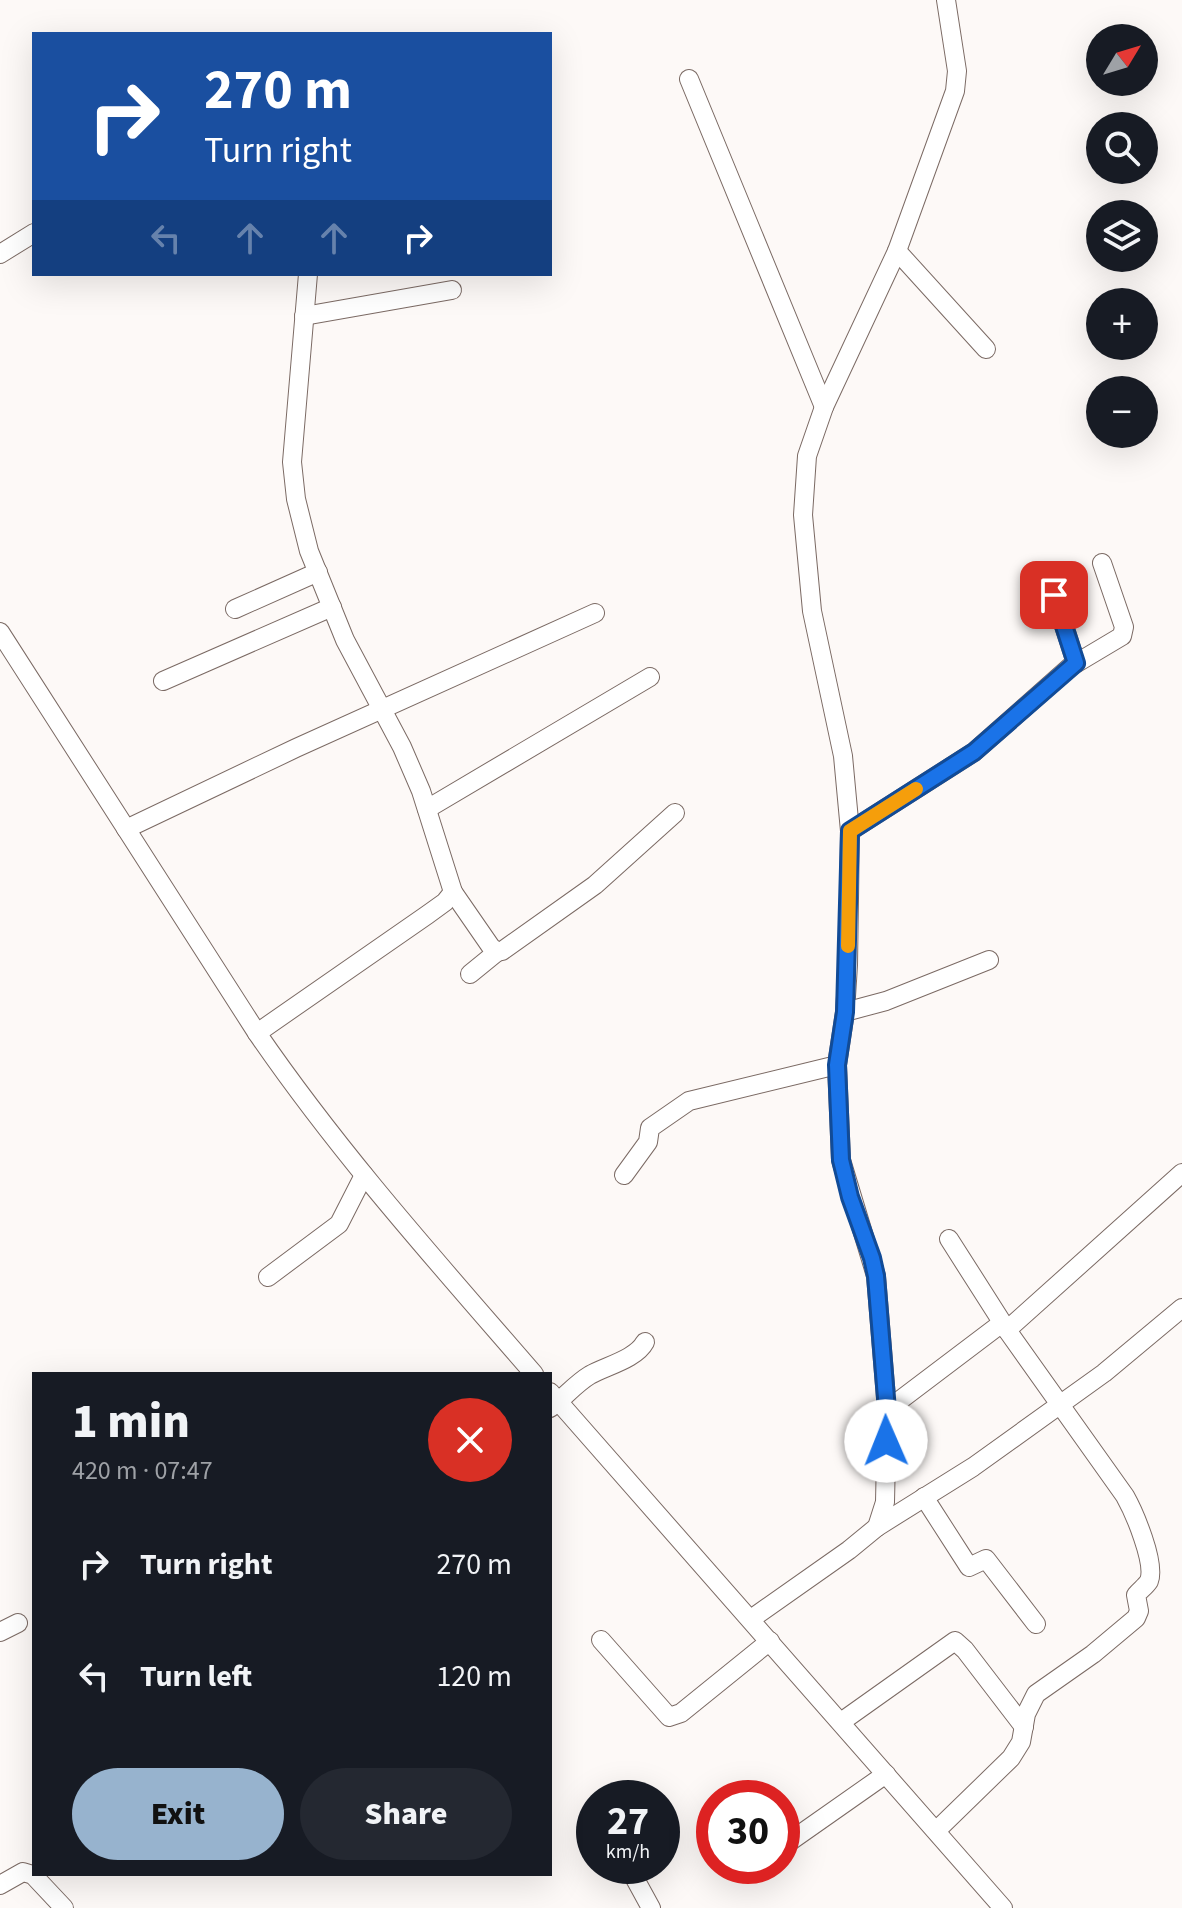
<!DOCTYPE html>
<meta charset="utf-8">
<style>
:root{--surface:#171b24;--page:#242831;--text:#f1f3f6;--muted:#9ea1a6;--accent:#97b3ce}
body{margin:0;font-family:"Source Sans 3",sans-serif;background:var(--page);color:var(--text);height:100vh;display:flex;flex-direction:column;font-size:30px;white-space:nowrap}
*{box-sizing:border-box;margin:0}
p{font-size:26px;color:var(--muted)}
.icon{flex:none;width:44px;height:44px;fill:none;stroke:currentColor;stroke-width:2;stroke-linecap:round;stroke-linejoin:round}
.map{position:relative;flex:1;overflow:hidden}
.panel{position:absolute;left:32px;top:1372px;width:520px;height:504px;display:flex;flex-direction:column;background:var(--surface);border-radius:0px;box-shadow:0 8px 32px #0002}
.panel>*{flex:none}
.guide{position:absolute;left:32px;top:32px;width:520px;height:244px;border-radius:0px;box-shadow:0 8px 32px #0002;background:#1a4fa0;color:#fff;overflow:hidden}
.needle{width:52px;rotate:52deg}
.fabs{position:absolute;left:1086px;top:24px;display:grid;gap:16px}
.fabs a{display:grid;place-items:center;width:72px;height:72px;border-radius:50%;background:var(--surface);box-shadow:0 8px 32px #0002;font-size:40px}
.speed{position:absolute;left:576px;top:1780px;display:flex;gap:16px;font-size:40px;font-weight:700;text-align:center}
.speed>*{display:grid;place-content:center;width:104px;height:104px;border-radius:50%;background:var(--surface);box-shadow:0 8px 32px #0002;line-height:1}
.speed small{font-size:20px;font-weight:400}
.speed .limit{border:12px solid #d22;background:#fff;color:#111}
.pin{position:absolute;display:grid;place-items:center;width:68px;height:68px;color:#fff;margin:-34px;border-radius:16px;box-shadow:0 4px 12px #0006}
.me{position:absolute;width:88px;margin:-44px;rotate:359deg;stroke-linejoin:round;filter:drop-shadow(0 0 6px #0008)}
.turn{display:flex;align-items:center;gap:28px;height:168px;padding:0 40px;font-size:36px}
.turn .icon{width:104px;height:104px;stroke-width:2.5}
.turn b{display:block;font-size:56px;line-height:68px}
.lanes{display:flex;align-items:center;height:76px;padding:0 40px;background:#0003;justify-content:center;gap:40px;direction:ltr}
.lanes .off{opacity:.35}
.round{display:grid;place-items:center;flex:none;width:84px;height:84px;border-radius:42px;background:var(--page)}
.headline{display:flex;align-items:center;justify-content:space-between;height:136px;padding:0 40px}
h1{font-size:48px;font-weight:800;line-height:60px}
.action{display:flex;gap:16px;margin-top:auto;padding:16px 40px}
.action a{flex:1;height:92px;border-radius:48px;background:var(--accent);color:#111;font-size:32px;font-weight:800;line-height:92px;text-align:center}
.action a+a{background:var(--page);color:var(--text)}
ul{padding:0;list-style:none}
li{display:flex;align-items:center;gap:24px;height:112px;padding:0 40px}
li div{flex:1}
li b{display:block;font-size:30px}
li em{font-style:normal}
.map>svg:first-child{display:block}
</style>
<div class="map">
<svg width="1182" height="1908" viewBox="0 0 1182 1908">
<rect width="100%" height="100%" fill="#fdf9f7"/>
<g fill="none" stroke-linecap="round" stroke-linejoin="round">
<defs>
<g id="minor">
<path d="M 689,79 L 824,407"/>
<path d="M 897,251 L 986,349"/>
<path d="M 0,254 L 34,233"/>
<path d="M 304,316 L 452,290"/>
<path d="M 1054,595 L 1076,663"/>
<path d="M 235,609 L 318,572"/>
<path d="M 0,632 L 257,1033 C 340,1154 438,1263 534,1374"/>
<path d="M 163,681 L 332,607"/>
<path d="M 427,809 L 650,677"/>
<path d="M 126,829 L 296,748 L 595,613"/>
<path d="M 850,831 L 974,752 L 1070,667 L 1122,636 L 1124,627 L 1102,563"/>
<path d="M 453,892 L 491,947 L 497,952 L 502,951 L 595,885 L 675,813"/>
<path d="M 470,974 L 497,952"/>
<path d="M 845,1012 L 886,1001 L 989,960"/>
<path d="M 257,1033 L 427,915 L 445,902 L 453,892 L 421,791 L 402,747 L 345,640 L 309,551 L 296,499 L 292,462 L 308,274"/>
<path d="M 624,1175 L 648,1142 L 650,1128 L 689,1101 L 837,1065"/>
<path d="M 268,1277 L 339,1224 L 364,1175"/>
<path d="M 1007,1330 L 1182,1173"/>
<path d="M 550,1392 L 1003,1908"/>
<path d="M 550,1408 C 564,1398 575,1384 590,1375 C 606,1366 636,1359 645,1342"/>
<path d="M 887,1410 L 1002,1323"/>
<path d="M 924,1497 L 969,1567 L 986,1559 L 1036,1624"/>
<path d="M 877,1527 L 973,1467 L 1104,1373 L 1182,1308"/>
<path d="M 751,1619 L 849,1550 L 877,1527 L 885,1502 L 887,1410 L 876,1276 L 841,1160 L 837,1065 L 845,1012 L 848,965 L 850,831 L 843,756 L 812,611 L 803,515 L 807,456 L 824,407 L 897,251 L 955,91 L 957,71 L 946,0"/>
<path d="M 0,1632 L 18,1623"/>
<path d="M 601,1640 L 669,1717 L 681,1713 L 770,1641"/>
<path d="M 841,1722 L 955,1641 L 965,1650 L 1024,1727"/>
<path d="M 937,1830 L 1011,1758 L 1021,1742 L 1026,1714 L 1036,1694 L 1093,1654 L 1136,1618 L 1139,1611 L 1136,1595 C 1140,1590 1146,1586 1149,1581 C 1156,1563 1134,1512 1125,1496 L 1007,1330 L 949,1239"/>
<path d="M 782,1847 L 886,1774"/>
<path d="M 628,1866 L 651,1908"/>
<path d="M 0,1885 L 23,1872 L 33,1875 L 64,1908"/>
</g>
</defs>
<!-- minor casing -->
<use href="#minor" stroke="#7b6a64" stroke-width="20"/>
<!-- minor -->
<use href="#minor" stroke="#fff" stroke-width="18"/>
</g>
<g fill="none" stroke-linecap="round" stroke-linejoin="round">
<defs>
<path id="route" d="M 886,1441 L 887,1410 L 876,1276 L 872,1258 L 850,1197 L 841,1160 L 837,1065 L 845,1012 L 850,831 L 974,752 L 1076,663 L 1054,595"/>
</defs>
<!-- route casing -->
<use href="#route" stroke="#114b97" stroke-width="20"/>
<!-- route -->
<use href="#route" stroke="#1a73e8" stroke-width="14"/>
<!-- slow -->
<path stroke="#f59e0b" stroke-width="14" d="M 848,946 L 850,831 L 916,789"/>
</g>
</svg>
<div class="fabs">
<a><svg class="needle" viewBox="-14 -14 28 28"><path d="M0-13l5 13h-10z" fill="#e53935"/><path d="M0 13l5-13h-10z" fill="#9ea1a6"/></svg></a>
<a><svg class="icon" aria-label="search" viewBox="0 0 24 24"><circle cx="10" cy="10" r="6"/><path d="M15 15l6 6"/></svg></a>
<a><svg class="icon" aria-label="layers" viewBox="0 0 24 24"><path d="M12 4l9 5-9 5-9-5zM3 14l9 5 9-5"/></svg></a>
<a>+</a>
<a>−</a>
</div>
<div class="speed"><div>27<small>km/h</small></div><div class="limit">30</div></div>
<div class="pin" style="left:1054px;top:595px;background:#d93025"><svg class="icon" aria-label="arrive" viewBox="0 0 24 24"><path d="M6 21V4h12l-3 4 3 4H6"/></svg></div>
<svg class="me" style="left:886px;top:1441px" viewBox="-20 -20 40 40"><circle r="19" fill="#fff"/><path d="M0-13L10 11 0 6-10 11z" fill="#1a73e8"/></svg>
<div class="guide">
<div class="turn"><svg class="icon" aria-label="right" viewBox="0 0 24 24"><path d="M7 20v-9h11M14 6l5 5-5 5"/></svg><div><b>270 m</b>Turn right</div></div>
<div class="lanes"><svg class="icon off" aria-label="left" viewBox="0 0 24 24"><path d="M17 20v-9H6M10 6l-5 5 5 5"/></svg><svg class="icon off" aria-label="ahead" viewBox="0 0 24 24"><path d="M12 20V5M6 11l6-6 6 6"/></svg><svg class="icon off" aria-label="ahead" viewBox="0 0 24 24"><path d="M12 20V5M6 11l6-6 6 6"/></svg><svg class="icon" aria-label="right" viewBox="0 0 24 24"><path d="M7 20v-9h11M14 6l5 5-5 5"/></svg></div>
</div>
<section class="panel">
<div class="headline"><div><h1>1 min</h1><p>420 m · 07:47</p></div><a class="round" style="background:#d93025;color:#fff"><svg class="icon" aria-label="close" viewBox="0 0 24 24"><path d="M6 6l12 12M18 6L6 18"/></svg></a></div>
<ul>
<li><svg class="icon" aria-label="right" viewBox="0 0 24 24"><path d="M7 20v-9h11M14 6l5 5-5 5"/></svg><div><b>Turn right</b></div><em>270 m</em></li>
<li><svg class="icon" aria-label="left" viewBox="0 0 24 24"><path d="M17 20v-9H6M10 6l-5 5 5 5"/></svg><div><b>Turn left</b></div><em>120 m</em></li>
</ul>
<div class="action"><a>Exit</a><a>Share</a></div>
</section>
</div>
